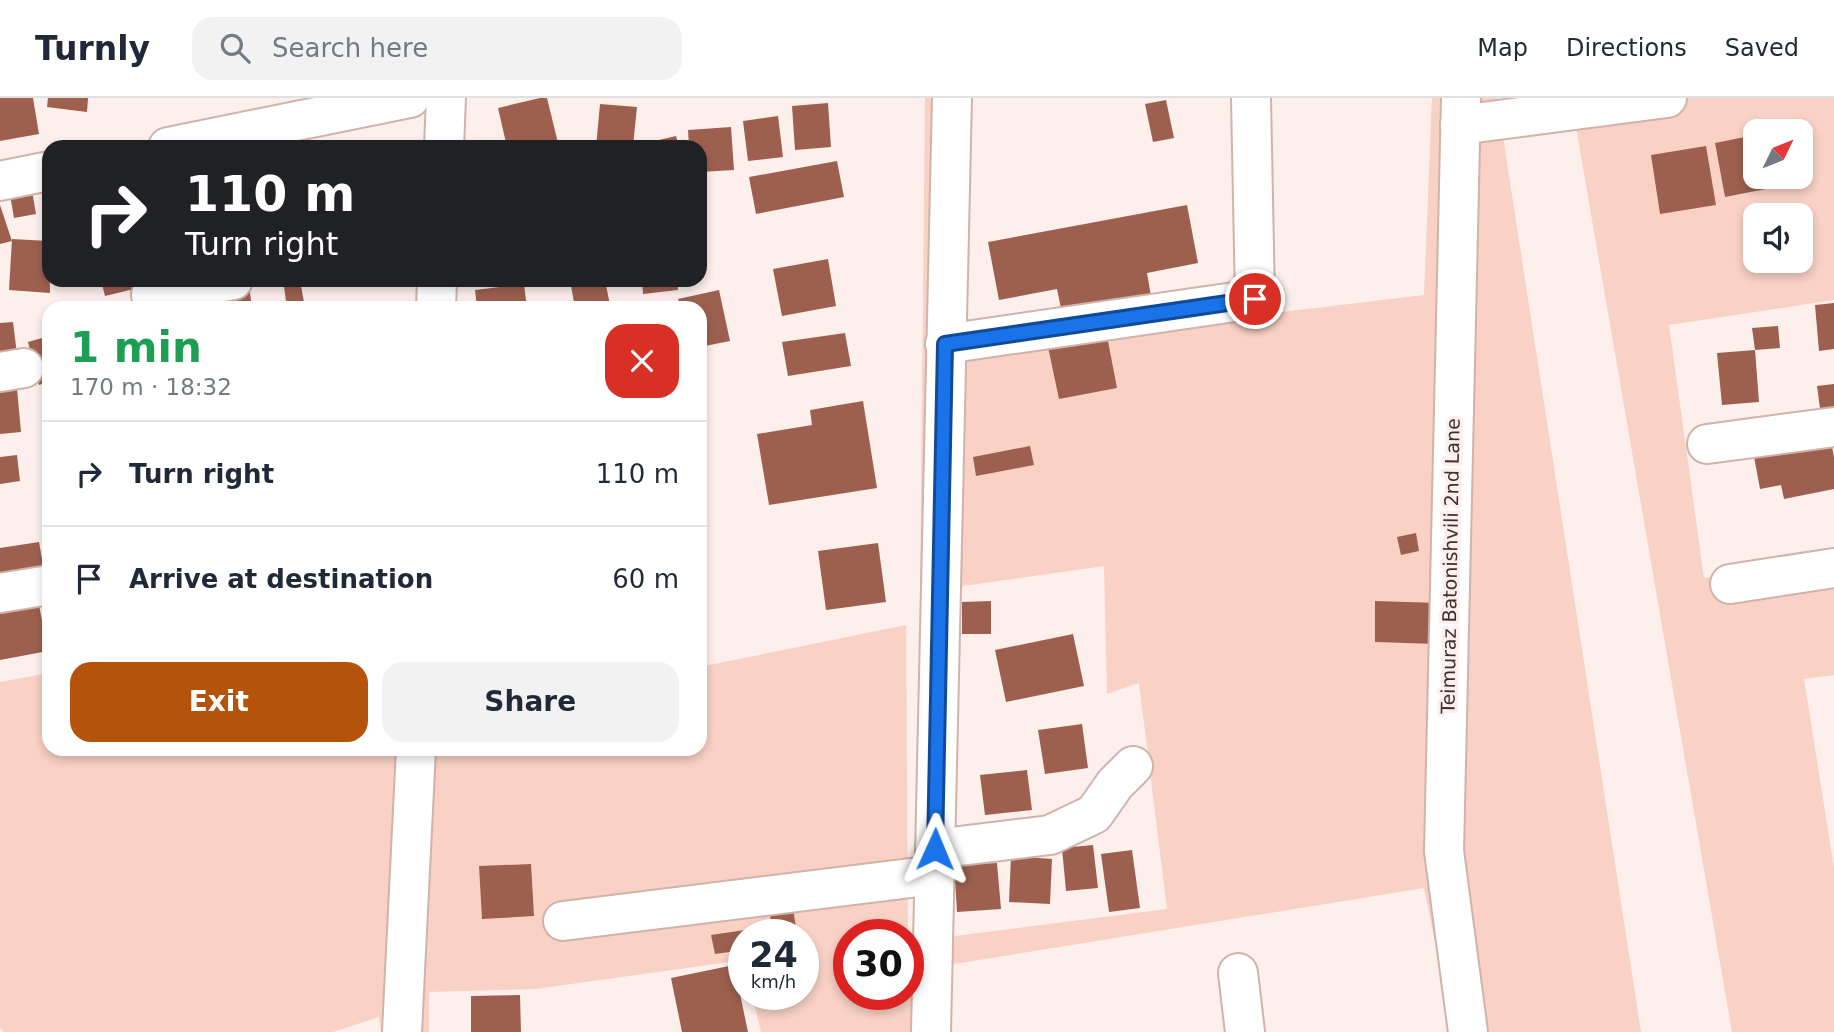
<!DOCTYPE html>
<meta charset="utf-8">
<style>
:root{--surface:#fff;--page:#f2f2f3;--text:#1f2937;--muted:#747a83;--line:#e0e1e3;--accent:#b45309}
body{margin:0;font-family:"DejaVu Sans",sans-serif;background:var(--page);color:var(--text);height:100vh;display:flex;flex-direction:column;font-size:26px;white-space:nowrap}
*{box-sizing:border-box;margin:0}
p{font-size:23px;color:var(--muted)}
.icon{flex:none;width:38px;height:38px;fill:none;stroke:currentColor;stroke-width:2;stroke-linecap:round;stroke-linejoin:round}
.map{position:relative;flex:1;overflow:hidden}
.side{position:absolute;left:42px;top:203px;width:665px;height:455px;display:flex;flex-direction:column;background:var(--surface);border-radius:21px;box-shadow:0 4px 10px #0003}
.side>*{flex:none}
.top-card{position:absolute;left:42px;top:42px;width:665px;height:147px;border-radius:21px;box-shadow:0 4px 10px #0003;background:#202124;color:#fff;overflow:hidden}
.needle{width:46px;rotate:47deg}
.tools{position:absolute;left:1743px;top:21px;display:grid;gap:14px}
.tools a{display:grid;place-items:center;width:70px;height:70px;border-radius:14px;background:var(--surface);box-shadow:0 4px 10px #0003;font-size:35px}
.speed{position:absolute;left:728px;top:821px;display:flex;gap:14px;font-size:35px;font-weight:700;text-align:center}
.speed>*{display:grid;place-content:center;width:91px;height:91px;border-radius:50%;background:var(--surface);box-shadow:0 4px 10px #0003;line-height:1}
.speed small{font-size:18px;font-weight:400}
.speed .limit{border:10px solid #d22;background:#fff;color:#111}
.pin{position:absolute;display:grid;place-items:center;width:60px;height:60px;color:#fff;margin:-30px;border:4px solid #fff;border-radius:50%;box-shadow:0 2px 7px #0007}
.me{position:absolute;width:77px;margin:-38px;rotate:1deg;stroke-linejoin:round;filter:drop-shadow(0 0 5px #0008)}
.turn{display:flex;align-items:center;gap:24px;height:147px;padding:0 28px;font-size:32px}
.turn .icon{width:91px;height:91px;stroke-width:2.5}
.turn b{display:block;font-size:49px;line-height:60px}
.round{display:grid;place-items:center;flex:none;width:74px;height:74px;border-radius:21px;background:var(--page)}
.headline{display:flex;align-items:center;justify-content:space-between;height:119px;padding:0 28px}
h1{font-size:42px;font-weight:600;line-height:52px;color:#1e9e55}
.primary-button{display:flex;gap:14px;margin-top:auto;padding:14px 28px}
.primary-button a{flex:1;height:80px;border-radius:21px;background:var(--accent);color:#fff;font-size:28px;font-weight:600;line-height:80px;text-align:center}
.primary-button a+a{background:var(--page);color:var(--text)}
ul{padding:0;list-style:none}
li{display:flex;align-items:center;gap:21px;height:105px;padding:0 28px;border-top:2px solid var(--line)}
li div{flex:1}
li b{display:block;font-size:26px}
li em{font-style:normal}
header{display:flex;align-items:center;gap:42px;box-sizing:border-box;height:98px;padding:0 35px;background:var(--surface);border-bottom:2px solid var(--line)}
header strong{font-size:33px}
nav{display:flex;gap:38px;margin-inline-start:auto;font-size:24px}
.search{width:490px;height:63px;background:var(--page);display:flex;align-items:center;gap:18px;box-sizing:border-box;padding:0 24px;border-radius:21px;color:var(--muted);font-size:26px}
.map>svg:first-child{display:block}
</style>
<header>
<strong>Turnly</strong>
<div class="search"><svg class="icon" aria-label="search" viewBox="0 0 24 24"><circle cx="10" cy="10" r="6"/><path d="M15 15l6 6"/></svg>Search here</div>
<nav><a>Map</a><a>Directions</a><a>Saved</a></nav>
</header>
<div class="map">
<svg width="1834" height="934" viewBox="0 0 1834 934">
<rect width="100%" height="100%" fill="#fcefec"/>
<!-- green -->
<g fill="#f9d1c5" fill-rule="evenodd">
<path d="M 925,0 L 968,0 L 965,252 L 1424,197 L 1432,0 L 1497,0 L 1641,934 L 1453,934 L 1424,790 L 948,867 L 947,934 L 761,934 L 752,896 L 803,896 L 803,836 L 744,836 L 744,862 L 535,891 L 429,894 L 429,934 L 381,934 L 379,919 L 333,934 L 4,934 L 0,930 L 0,584 L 49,575 L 49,651 L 700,651 L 700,569 L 906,527 L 908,836 L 849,836 L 849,896 L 908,896 L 908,844 L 1167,811 L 1139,585 L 1107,596 L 1104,468 L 920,494 Z"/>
<path d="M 1571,0 L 1834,0 L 1834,202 L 1669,227 L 1704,480 L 1834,462 L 1834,577 L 1804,581 L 1834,770 L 1834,934 L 1732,934 ZM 1755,33 L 1801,33 L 1801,79 L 1755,79 ZM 1755,117 L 1801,117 L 1801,163 L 1755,163 Z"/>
</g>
<!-- building -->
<g fill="#9d604f">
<path d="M 0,0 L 33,0 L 39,36 L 0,43 Z"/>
<path d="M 48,0 L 88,0 L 87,14 L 47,9 Z"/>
<path d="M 540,0 L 547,0 L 559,49 L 507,49 L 498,10 Z"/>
<path d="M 1166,2 L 1174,40 L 1153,44 L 1145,6 Z"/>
<path d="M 828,5 L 831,49 L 795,52 L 792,8 Z"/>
<path d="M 600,6 L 637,9 L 633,48 L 676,38 L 679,49 L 596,49 Z"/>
<path d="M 778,18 L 783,59 L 748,63 L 743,23 Z"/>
<path d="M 731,29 L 734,72 L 700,74 L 700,49 L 689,49 L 688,32 Z"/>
<path d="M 1755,37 L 1755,79 L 1774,79 L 1776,89 L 1725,99 L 1715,45 Z"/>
<path d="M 1706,48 L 1716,107 L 1660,116 L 1651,57 Z"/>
<path d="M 837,63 L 844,99 L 756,116 L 749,79 Z"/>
<path d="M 31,87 L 36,116 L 14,120 L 9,91 Z"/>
<path d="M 0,107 L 12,143 L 0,146 Z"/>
<path d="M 1187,107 L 1198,165 L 1147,175 L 1152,204 L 1063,220 L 1057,191 L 999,202 L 988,144 Z"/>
<path d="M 12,141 L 49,143 L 50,195 L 9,192 Z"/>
<path d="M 828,161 L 836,208 L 782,218 L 773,171 Z"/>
<path d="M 101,182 L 132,182 L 134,191 L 105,198 Z"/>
<path d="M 283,182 L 300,182 L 305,210 L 287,210 Z"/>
<path d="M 570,182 L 605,182 L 610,207 L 575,210 Z"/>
<path d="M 642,182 L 677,182 L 678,192 L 643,196 Z"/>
<path d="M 249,186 L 252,210 L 227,210 L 223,190 Z"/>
<path d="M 524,186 L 527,210 L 477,210 L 475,192 Z"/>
<path d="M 719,192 L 730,243 L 700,249 L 700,210 L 681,210 L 678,201 Z"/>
<path d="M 1834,205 L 1834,251 L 1819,253 L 1815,207 Z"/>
<path d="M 13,224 L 18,264 L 0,265 L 0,225 Z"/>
<path d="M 1778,228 L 1780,250 L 1755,252 L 1752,230 Z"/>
<path d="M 845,235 L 851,268 L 788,278 L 782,244 Z"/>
<path d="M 49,238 L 49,284 L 39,287 L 28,244 Z"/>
<path d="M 1107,238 L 1117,290 L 1059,301 L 1048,249 Z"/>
<path d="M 1755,252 L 1759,304 L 1722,307 L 1717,255 Z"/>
<path d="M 16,280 L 21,334 L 0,336 L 0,281 Z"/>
<path d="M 1834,286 L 1834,317 L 1821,318 L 1817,288 Z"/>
<path d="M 863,303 L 877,390 L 769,407 L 757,336 L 812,327 L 810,312 Z"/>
<path d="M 1830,339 L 1834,359 L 1834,391 L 1784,401 L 1781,387 L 1760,391 L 1753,353 Z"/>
<path d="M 1030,348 L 1034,367 L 976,378 L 973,359 Z"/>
<path d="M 17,357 L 20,383 L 0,386 L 0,359 Z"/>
<path d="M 1416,435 L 1419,453 L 1401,457 L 1397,439 Z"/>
<path d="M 39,444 L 44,473 L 0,479 L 0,450 Z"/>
<path d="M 878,445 L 886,504 L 826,512 L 818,453 Z"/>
<path d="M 991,503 L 991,536 L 962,536 L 962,504 Z"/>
<path d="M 1375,503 L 1438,505 L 1437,546 L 1375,544 Z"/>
<path d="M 39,507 L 48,553 L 0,562 L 0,514 Z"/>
<path d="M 1073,536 L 1084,588 L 1006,604 L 995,552 Z"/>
<path d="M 1082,626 L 1088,670 L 1045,676 L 1038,632 Z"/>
<path d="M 1027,672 L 1032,712 L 985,717 L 980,677 Z"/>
<path d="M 1093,747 L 1098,790 L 1066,793 L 1062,750 Z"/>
<path d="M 1132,752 L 1140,810 L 1109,814 L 1101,756 Z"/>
<path d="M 1011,758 L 1052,761 L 1050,806 L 1009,804 Z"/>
<path d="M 997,765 L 1001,811 L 957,814 L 954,767 Z"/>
<path d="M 531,766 L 534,818 L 482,821 L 479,768 Z"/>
<path d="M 793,810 L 797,836 L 744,836 L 744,852 L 715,856 L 711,837 L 772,828 L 769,813 Z"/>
<path d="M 734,867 L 748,934 L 682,934 L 671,880 Z"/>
<path d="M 520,897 L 521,934 L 471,934 L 471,898 Z"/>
</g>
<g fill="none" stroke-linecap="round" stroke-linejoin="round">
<defs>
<g id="minor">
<path d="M 1461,0 L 1444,753 L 1468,934"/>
<path d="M 1460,27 L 1667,0"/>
<path d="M 168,49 L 410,0"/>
<path d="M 444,49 L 446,0"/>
<path d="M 0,83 L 49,73"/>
<path d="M 151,197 L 233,182"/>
<path d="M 436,210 L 437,182"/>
<path d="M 945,246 L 1255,201 L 1251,0"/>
<path d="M 0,274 L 24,270"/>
<path d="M 1707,346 L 1834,329"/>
<path d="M 1730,486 L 1834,470"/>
<path d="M 0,495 L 49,487"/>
<path d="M 935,751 L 1050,737 L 1094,716 L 1115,686 L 1133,668"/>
<path d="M 563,823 L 935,777"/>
<path d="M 1238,875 L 1245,934"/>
<path d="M 402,934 L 416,651"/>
<path d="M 931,934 L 952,0"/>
</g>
</defs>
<!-- minor casing -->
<use href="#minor" stroke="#d0b3aa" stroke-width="42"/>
<!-- minor -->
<use href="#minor" stroke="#fff" stroke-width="38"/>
</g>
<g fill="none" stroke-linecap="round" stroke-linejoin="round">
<defs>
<path id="route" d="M 935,751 L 945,246 L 1255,201"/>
</defs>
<!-- route casing -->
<use href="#route" stroke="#114b97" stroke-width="18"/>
<!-- route -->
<use href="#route" stroke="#1a73e8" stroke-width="12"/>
</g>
<g text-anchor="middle" stroke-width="7" stroke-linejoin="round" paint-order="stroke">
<!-- street labels -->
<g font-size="19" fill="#3d312e" stroke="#fcefec">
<text transform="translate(1450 468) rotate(-89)" y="7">Teimuraz Batonishvili 2nd Lane</text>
</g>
</g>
</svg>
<div class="tools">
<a><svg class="needle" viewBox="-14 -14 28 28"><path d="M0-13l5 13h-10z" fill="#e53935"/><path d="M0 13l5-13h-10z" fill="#747a83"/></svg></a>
<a><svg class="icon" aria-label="sound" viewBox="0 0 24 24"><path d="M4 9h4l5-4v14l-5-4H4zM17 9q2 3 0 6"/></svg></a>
</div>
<div class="speed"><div>24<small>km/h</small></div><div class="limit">30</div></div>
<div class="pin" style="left:1255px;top:201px;background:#d93025"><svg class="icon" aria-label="arrive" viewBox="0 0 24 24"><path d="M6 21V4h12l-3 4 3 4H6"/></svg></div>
<svg class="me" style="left:935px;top:751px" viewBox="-20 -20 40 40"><path d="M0-17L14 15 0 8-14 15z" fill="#1a73e8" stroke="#fff" stroke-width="4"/></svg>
<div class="top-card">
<div class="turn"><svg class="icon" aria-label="right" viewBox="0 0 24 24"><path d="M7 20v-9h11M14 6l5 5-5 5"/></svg><div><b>110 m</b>Turn right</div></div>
</div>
<section class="side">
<div class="headline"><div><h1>1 min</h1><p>170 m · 18:32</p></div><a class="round" style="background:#d93025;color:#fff"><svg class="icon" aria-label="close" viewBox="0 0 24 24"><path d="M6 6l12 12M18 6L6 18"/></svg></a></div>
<ul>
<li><svg class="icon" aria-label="right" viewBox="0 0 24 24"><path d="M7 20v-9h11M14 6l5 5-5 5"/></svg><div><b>Turn right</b></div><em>110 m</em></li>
<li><svg class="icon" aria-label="arrive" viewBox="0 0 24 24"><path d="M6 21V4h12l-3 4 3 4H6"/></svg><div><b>Arrive at destination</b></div><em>60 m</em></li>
</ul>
<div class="primary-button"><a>Exit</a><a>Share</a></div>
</section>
</div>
